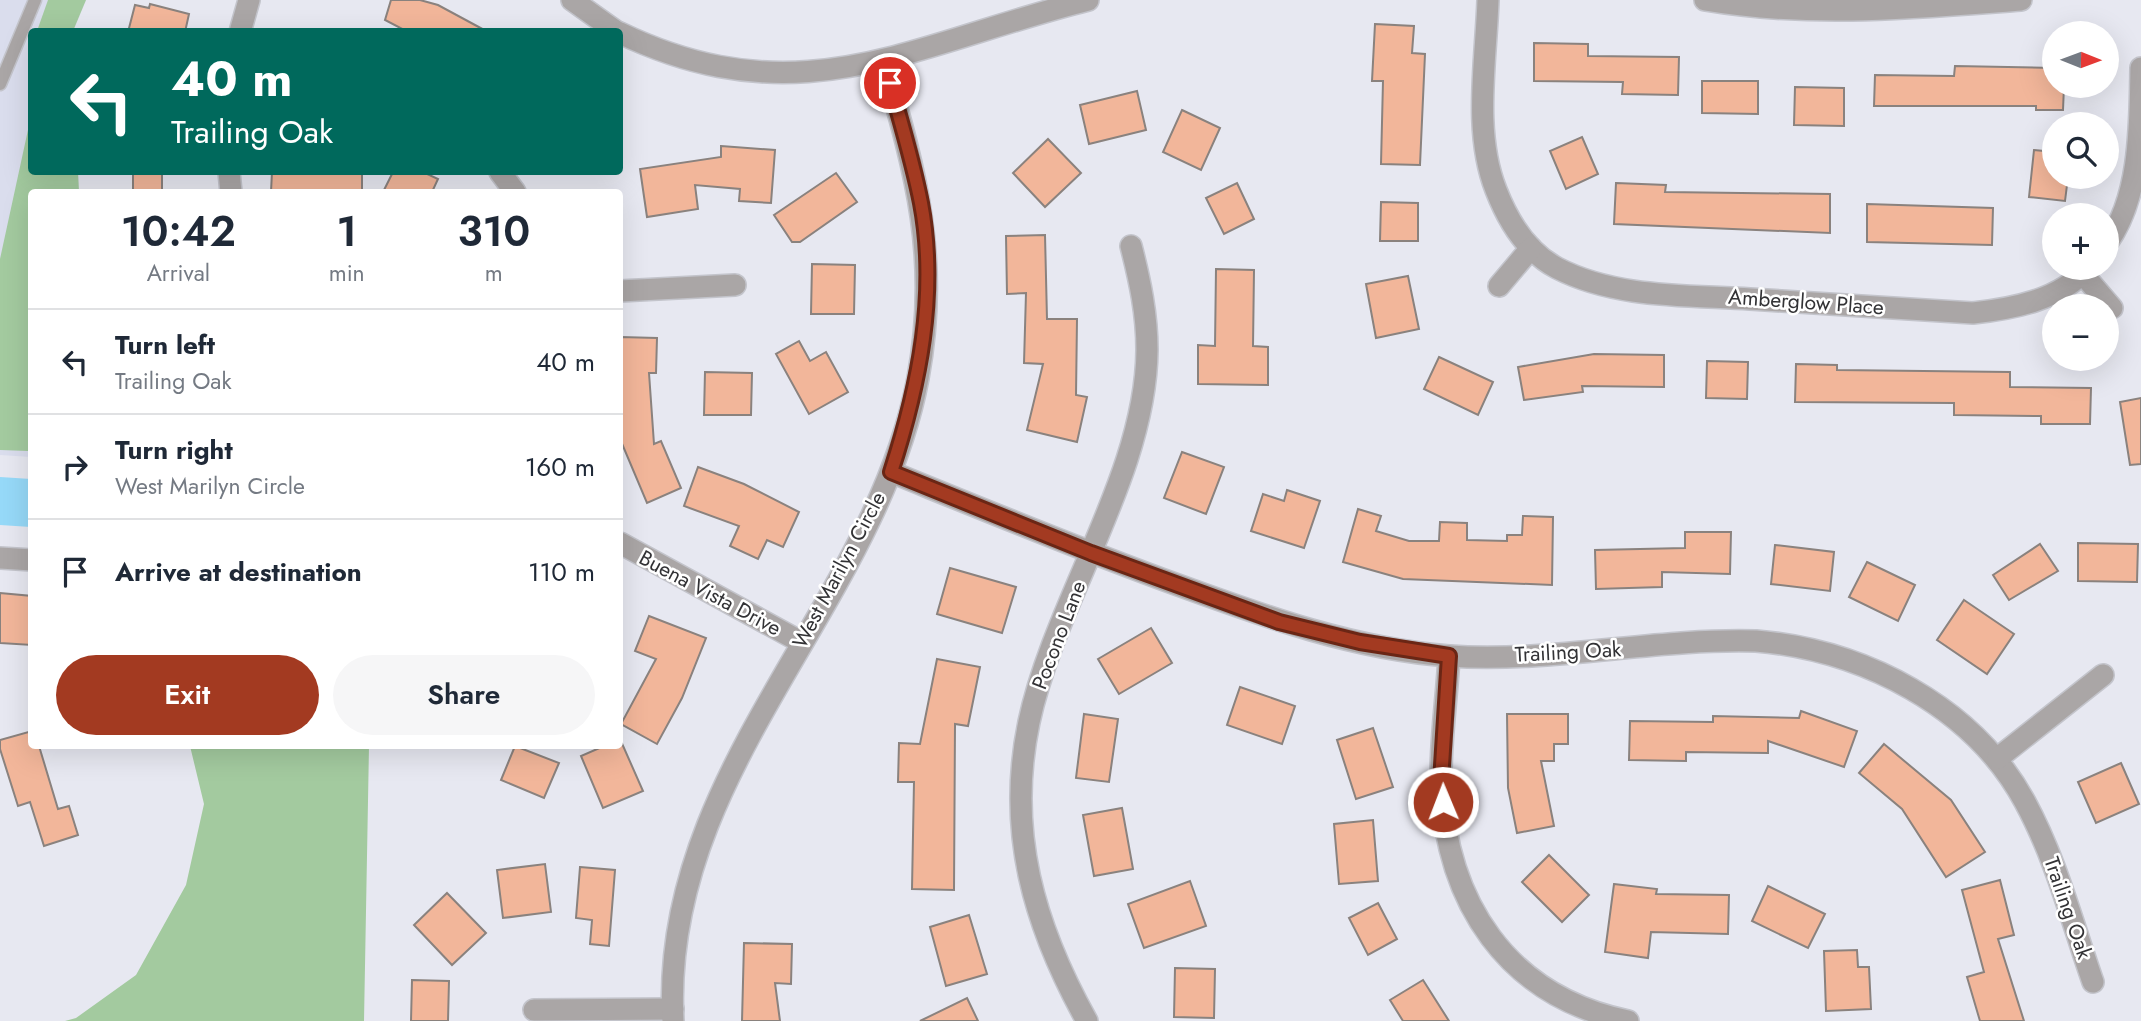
<!DOCTYPE html>
<meta charset="utf-8">
<style>
:root{--surface:#fff;--page:#f6f6f7;--text:#1f2937;--muted:#747a83;--line:#e0e1e3;--accent:#a33a21}
body{margin:0;font-family:Jost,sans-serif;background:var(--page);color:var(--text);height:100vh;display:flex;flex-direction:column;font-size:26px;white-space:nowrap}
*{box-sizing:border-box;margin:0}
p{font-size:23px;color:var(--muted)}
.icon{flex:none;width:38px;height:38px;fill:none;stroke:currentColor;stroke-width:2;stroke-linecap:round;stroke-linejoin:round}
.map{position:relative;flex:1;overflow:hidden}
.side{position:absolute;left:28px;top:189px;width:595px;height:560px;display:flex;flex-direction:column;background:var(--surface);border-radius:7px;box-shadow:0 7px 28px #0002}
.side>*{flex:none}
.hud{position:absolute;left:28px;top:28px;width:595px;height:147px;border-radius:7px;box-shadow:0 7px 28px #0002;background:#00695c;color:#fff;overflow:hidden}
.needle{width:46px;rotate:91deg}
.tools{position:absolute;left:2042px;top:21px;display:grid;gap:14px}
.tools a{display:grid;place-items:center;width:77px;height:77px;border-radius:50%;background:var(--surface);box-shadow:0 7px 28px #0002;font-size:35px}
.pin{position:absolute;display:grid;place-items:center;width:60px;height:60px;color:#fff;margin:-30px;border:4px solid #fff;border-radius:50%;box-shadow:0 2px 7px #0007}
.me{position:absolute;width:77px;margin:-38px;rotate:359deg;stroke-linejoin:round;filter:drop-shadow(0 0 5px #0008)}
.turn{display:flex;align-items:center;gap:24px;height:147px;padding:0 28px;font-size:32px}
.turn .icon{width:91px;height:91px;stroke-width:2.5}
.turn b{display:block;font-size:49px;line-height:60px}
.eta{display:flex;justify-content:space-evenly;align-items:center;height:119px;text-align:center}
.eta b{font-size:42px;font-weight:600;line-height:49px}
.cta{display:flex;gap:14px;margin-top:auto;padding:14px 28px}
.cta a{flex:1;height:80px;border-radius:42px;background:var(--accent);color:#fff;font-size:28px;font-weight:600;line-height:80px;text-align:center}
.cta a+a{background:var(--page);color:var(--text)}
ul{padding:0;list-style:none}
li{display:flex;align-items:center;gap:21px;height:105px;padding:0 28px;border-top:2px solid var(--line)}
li div{flex:1}
li b{display:block;font-size:26px}
li em{font-style:normal}
.map>svg:first-child{display:block}
</style>
<div class="map">
<svg width="2141" height="1021" viewBox="0 0 2141 1021">
<rect width="100%" height="100%" fill="#e7e8f1"/>
<!-- built -->
<path fill="#dadded" d="M 0,0 L 86,0 L 73,31 L 32,32 L 32,172 L 78,172 L 79,192 L 32,192 L 31,457 L 0,455 Z"/>
<!-- green -->
<g fill="#a3ca9f">
<path d="M 48,0 L 86,0 L 73,31 L 37,31 Z"/>
<path d="M 31,116 L 32,172 L 78,172 L 79,192 L 32,192 L 31,455 L 28,451 L 0,450 L 0,259 Z"/>
<path d="M 190,746 L 369,746 L 364,1021 L 65,1021 L 76,1018 L 136,975 L 186,885 L 204,804 Z"/>
</g>
<!-- water -->
<path fill="#96d9f8" d="M 0,477 L 31,479 L 31,527 L 0,525 Z"/>
<!-- building -->
<g fill="#f2b69a" stroke="#8a827e" stroke-width="2">
<path d="M 391,0 L 420,0 L 438,5 L 488,32 L 408,32 L 385,20 Z"/>
<path d="M 150,4 L 189,14 L 185,32 L 128,32 L 135,5 L 149,8 Z"/>
<path d="M 1375,24 L 1414,26 L 1412,53 L 1425,54 L 1420,165 L 1381,164 L 1383,81 L 1372,81 Z"/>
<path d="M 1534,43 L 1588,44 L 1588,56 L 1679,57 L 1678,95 L 1622,94 L 1623,82 L 1534,81 Z"/>
<path d="M 1955,66 L 2054,68 L 2054,86 L 2064,86 L 2063,110 L 2036,110 L 2036,106 L 1874,106 L 1875,75 L 1954,76 Z"/>
<path d="M 1702,81 L 1758,81 L 1758,114 L 1702,113 Z"/>
<path d="M 1795,87 L 1844,88 L 1844,126 L 1794,125 Z"/>
<path d="M 1137,91 L 1146,130 L 1089,144 L 1080,105 Z"/>
<path d="M 1182,110 L 1220,128 L 1201,170 L 1163,152 Z"/>
<path d="M 1582,137 L 1598,174 L 1566,189 L 1550,151 Z"/>
<path d="M 1048,139 L 1081,173 L 1045,207 L 1013,173 Z"/>
<path d="M 721,146 L 775,150 L 771,203 L 739,201 L 740,189 L 695,185 L 698,209 L 647,217 L 640,169 L 721,157 Z"/>
<path d="M 2034,150 L 2054,152 L 2054,177 L 2068,177 L 2065,201 L 2029,197 Z"/>
<rect x="133" y="172" width="29" height="18"/>
<path d="M 272,172 L 362,172 L 362,192 L 271,192 Z"/>
<path d="M 393,172 L 423,172 L 438,179 L 432,192 L 383,192 Z"/>
<path d="M 836,173 L 857,202 L 800,242 L 792,242 L 774,215 Z"/>
<path d="M 1237,183 L 1254,219 L 1224,234 L 1206,198 Z"/>
<path d="M 1616,183 L 1666,185 L 1665,192 L 1830,194 L 1830,233 L 1614,224 Z"/>
<path d="M 1381,202 L 1418,203 L 1418,241 L 1380,241 Z"/>
<path d="M 1867,204 L 1993,208 L 1992,245 L 1867,242 Z"/>
<path d="M 1045,235 L 1047,319 L 1077,319 L 1076,395 L 1087,397 L 1077,442 L 1027,430 L 1043,364 L 1024,363 L 1026,293 L 1007,294 L 1006,236 Z"/>
<path d="M 812,264 L 855,265 L 854,314 L 811,314 Z"/>
<path d="M 1216,269 L 1254,270 L 1253,346 L 1268,347 L 1268,385 L 1198,384 L 1198,345 L 1215,346 Z"/>
<path d="M 1408,276 L 1419,329 L 1376,338 L 1366,284 Z"/>
<path d="M 620,337 L 657,338 L 656,373 L 649,373 L 654,444 L 661,441 L 681,488 L 647,503 L 620,439 Z"/>
<path d="M 799,341 L 810,361 L 826,352 L 848,392 L 809,414 L 776,354 Z"/>
<path d="M 1594,354 L 1664,355 L 1664,387 L 1582,386 L 1583,392 L 1524,400 L 1518,367 Z"/>
<path d="M 1439,357 L 1493,382 L 1478,415 L 1424,389 Z"/>
<path d="M 1707,361 L 1748,362 L 1747,399 L 1706,398 Z"/>
<path d="M 1796,364 L 1837,365 L 1837,370 L 2010,372 L 2010,387 L 2091,388 L 2090,424 L 2041,424 L 2041,416 L 1954,415 L 1954,403 L 1795,402 Z"/>
<path d="M 705,372 L 752,373 L 751,415 L 704,415 Z"/>
<path d="M 2141,398 L 2141,464 L 2130,465 L 2120,402 Z"/>
<path d="M 1182,452 L 1224,467 L 1206,514 L 1164,498 Z"/>
<path d="M 698,467 L 744,484 L 799,512 L 783,547 L 767,540 L 758,559 L 730,546 L 739,526 L 684,506 Z"/>
<path d="M 1287,490 L 1320,501 L 1304,548 L 1251,531 L 1263,494 L 1284,501 Z"/>
<path d="M 1358,509 L 1381,516 L 1376,531 L 1409,541 L 1439,541 L 1440,522 L 1467,523 L 1467,540 L 1507,541 L 1507,535 L 1522,535 L 1523,516 L 1553,517 L 1552,585 L 1403,579 L 1343,562 Z"/>
<path d="M 1685,532 L 1731,532 L 1730,574 L 1662,572 L 1662,587 L 1596,589 L 1595,550 L 1685,548 Z"/>
<path d="M 2078,543 L 2138,544 L 2137,582 L 2078,581 Z"/>
<path d="M 2040,544 L 2058,571 L 2009,600 L 1993,575 Z"/>
<path d="M 1775,545 L 1834,552 L 1830,591 L 1771,584 Z"/>
<path d="M 1867,562 L 1915,585 L 1898,621 L 1849,597 Z"/>
<path d="M 950,568 L 1016,587 L 1002,633 L 937,614 Z"/>
<path d="M 0,593 L 32,596 L 32,645 L 0,643 Z"/>
<path d="M 1964,600 L 2014,634 L 1987,674 L 1937,640 Z"/>
<path d="M 649,616 L 706,638 L 682,698 L 657,744 L 621,724 L 656,659 L 635,651 Z"/>
<path d="M 1151,628 L 1172,663 L 1119,694 L 1098,659 Z"/>
<path d="M 937,659 L 980,667 L 968,726 L 955,724 L 954,890 L 912,889 L 914,782 L 898,782 L 899,743 L 920,744 Z"/>
<path d="M 1240,687 L 1295,706 L 1282,744 L 1227,725 Z"/>
<path d="M 1801,711 L 1857,731 L 1844,767 L 1768,741 L 1768,753 L 1686,752 L 1686,761 L 1629,760 L 1630,721 L 1713,722 L 1713,716 L 1799,718 Z"/>
<path d="M 1084,714 L 1118,719 L 1109,782 L 1076,778 Z"/>
<path d="M 1507,714 L 1568,714 L 1568,744 L 1554,744 L 1554,761 L 1541,761 L 1554,826 L 1517,833 L 1508,788 Z"/>
<path d="M 1373,728 L 1393,787 L 1356,799 L 1337,740 Z"/>
<path d="M 32,731 L 32,746 L 39,746 L 58,809 L 69,806 L 78,835 L 44,846 L 30,802 L 18,806 L 0,749 L 0,740 Z"/>
<path d="M 620,739 L 643,791 L 603,808 L 581,756 L 604,746 L 620,746 Z"/>
<path d="M 1884,744 L 1951,800 L 1985,852 L 1946,877 L 1902,809 L 1859,773 Z"/>
<path d="M 515,746 L 559,763 L 544,798 L 501,780 Z"/>
<path d="M 2121,763 L 2139,804 L 2096,823 L 2078,782 Z"/>
<path d="M 1122,808 L 1133,869 L 1094,876 L 1083,815 Z"/>
<path d="M 1373,820 L 1378,881 L 1339,884 L 1334,824 Z"/>
<path d="M 1549,855 L 1589,895 L 1562,922 L 1522,882 Z"/>
<path d="M 545,864 L 551,912 L 503,918 L 497,870 Z"/>
<path d="M 580,867 L 615,870 L 609,946 L 590,944 L 592,920 L 576,918 Z"/>
<path d="M 2000,880 L 2014,935 L 1998,939 L 2024,1021 L 1980,1021 L 1967,977 L 1984,972 L 1962,890 Z"/>
<path d="M 1190,881 L 1206,926 L 1144,948 L 1128,904 Z"/>
<path d="M 1614,884 L 1657,889 L 1656,894 L 1729,895 L 1728,934 L 1651,932 L 1648,958 L 1605,952 Z"/>
<path d="M 1768,886 L 1825,914 L 1808,948 L 1752,921 Z"/>
<path d="M 447,893 L 486,933 L 452,965 L 414,925 Z"/>
<path d="M 1378,903 L 1397,939 L 1368,955 L 1349,918 Z"/>
<path d="M 969,915 L 987,974 L 946,986 L 930,927 Z"/>
<path d="M 744,943 L 792,944 L 791,984 L 775,983 L 780,1021 L 742,1021 Z"/>
<path d="M 1857,950 L 1858,967 L 1869,967 L 1871,1009 L 1826,1011 L 1824,951 Z"/>
<path d="M 1175,968 L 1215,969 L 1214,1018 L 1174,1017 Z"/>
<path d="M 412,980 L 449,981 L 448,1021 L 411,1021 Z"/>
<path d="M 1423,980 L 1449,1021 L 1403,1021 L 1390,1000 Z"/>
<path d="M 967,998 L 978,1021 L 920,1021 Z"/>
</g>
<g fill="none" stroke-linecap="round" stroke-linejoin="round">
<defs>
<path id="lane" d="M 0,84 L 35,0"/>
<g id="street">
<path d="M 572,0 L 617,32"/>
<path d="M 1488,0 C 1486,61 1473,132 1496,190 C 1508,221 1527,252 1557,268 C 1615,298 1685,295 1750,299 C 1824,303 1898,308 1973,313 C 2011,309 2061,300 2087,268"/>
<path d="M 1705,0 C 1811,18 1915,8 2021,0"/>
<path d="M 240,32 L 249,0"/>
<path d="M 620,33 C 800,119 913,44 1088,0"/>
<path d="M 229,172 L 231,192"/>
<path d="M 500,172 L 515,192"/>
<path d="M 2107,243 C 2141,197 2140,124 2141,68"/>
<path d="M 2082,273 L 2112,308"/>
<path d="M 1499,286 L 1531,248"/>
<path d="M 620,291 L 735,285"/>
<path d="M 891,472 C 987,511 1081,550 1178,585 C 1266,617 1354,649 1449,656 C 1552,663 1654,638 1756,641 C 1863,650 1973,706 2025,802 C 2056,859 2072,922 2093,982"/>
<path d="M 620,543 L 801,642"/>
<path d="M 0,558 L 32,560"/>
<path d="M 1449,656 C 1447,698 1440,741 1441,783 C 1446,903 1507,996 1628,1021"/>
<path d="M 1998,758 L 2103,675"/>
<path d="M 534,1010 L 673,1009"/>
<path d="M 673,1021 C 659,771 875,608 918,378 C 940,259 916,174 884,62"/>
<path d="M 1087,1021 C 1034,926 1006,831 1029,722 C 1055,600 1146,475 1147,350 C 1147,314 1140,281 1131,246"/>
</g>
</defs>
<!-- lane casing -->
<use href="#lane" stroke="#c3c4cb" stroke-width="15"/>
<!-- street casing -->
<use href="#street" stroke="#c3c4cb" stroke-width="24"/>
<!-- lane -->
<use href="#lane" stroke="#aaa6a6" stroke-width="12"/>
<!-- street -->
<use href="#street" stroke="#aaa6a6" stroke-width="21"/>
</g>
<g fill="none" stroke-linecap="round" stroke-linejoin="round">
<defs>
<path id="route" d="M 890,83 C 901,123 913,162 921,203 C 938,293 919,386 891,472 L 1091,553 L 1279,622 L 1360,642 L 1449,656 L 1441,781 L 1443,802"/>
</defs>
<!-- route casing -->
<use href="#route" stroke="#6a2615" stroke-width="18"/>
<!-- route -->
<use href="#route" stroke="#a33a21" stroke-width="12"/>
</g>
<g text-anchor="middle" stroke-width="5" stroke-linejoin="round" paint-order="stroke">
<!-- street labels -->
<g font-size="21" fill="#323235" stroke="#fff">
<text transform="translate(1806 302) rotate(4)" y="7">Amberglow Place</text>
<text transform="translate(839 570) rotate(-62)" y="7">West Marilyn Circle</text>
<text transform="translate(710 593) rotate(28)" y="7">Buena Vista Drive</text>
<text transform="translate(1059 635) rotate(-69)" y="7">Pocono Lane</text>
<text transform="translate(1568 652) rotate(-3)" y="7">Trailing Oak</text>
<text transform="translate(2068 908) rotate(71)" y="7">Trailing Oak</text>
</g>
</g>
</svg>
<div class="tools">
<a><svg class="needle" viewBox="-14 -14 28 28"><path d="M0-13l5 13h-10z" fill="#e53935"/><path d="M0 13l5-13h-10z" fill="#747a83"/></svg></a>
<a><svg class="icon" aria-label="search" viewBox="0 0 24 24"><circle cx="10" cy="10" r="6"/><path d="M15 15l6 6"/></svg></a>
<a>+</a>
<a>−</a>
</div>
<div class="pin" style="left:890px;top:83px;background:#d93025"><svg class="icon" aria-label="arrive" viewBox="0 0 24 24"><path d="M6 21V4h12l-3 4 3 4H6"/></svg></div>
<svg class="me" style="left:1443px;top:802px" viewBox="-20 -20 40 40"><circle r="17" fill="#a33a21" stroke="#fff" stroke-width="3"/><path d="M0-11L8 9 0 5-8 9z" fill="#fff"/></svg>
<div class="hud">
<div class="turn"><svg class="icon" aria-label="left" viewBox="0 0 24 24"><path d="M17 20v-9H6M10 6l-5 5 5 5"/></svg><div><b>40 m</b>Trailing Oak</div></div>
</div>
<section class="side">
<div class="eta">
<div><b>10:42</b><p>Arrival</p></div>
<div><b>1</b><p>min</p></div>
<div><b>310</b><p>m</p></div>
</div>
<ul>
<li><svg class="icon" aria-label="left" viewBox="0 0 24 24"><path d="M17 20v-9H6M10 6l-5 5 5 5"/></svg><div><b>Turn left</b><p>Trailing Oak</p></div><em>40 m</em></li>
<li><svg class="icon" aria-label="right" viewBox="0 0 24 24"><path d="M7 20v-9h11M14 6l5 5-5 5"/></svg><div><b>Turn right</b><p>West Marilyn Circle</p></div><em>160 m</em></li>
<li><svg class="icon" aria-label="arrive" viewBox="0 0 24 24"><path d="M6 21V4h12l-3 4 3 4H6"/></svg><div><b>Arrive at destination</b></div><em>110 m</em></li>
</ul>
<div class="cta"><a>Exit</a><a>Share</a></div>
</section>
</div>
